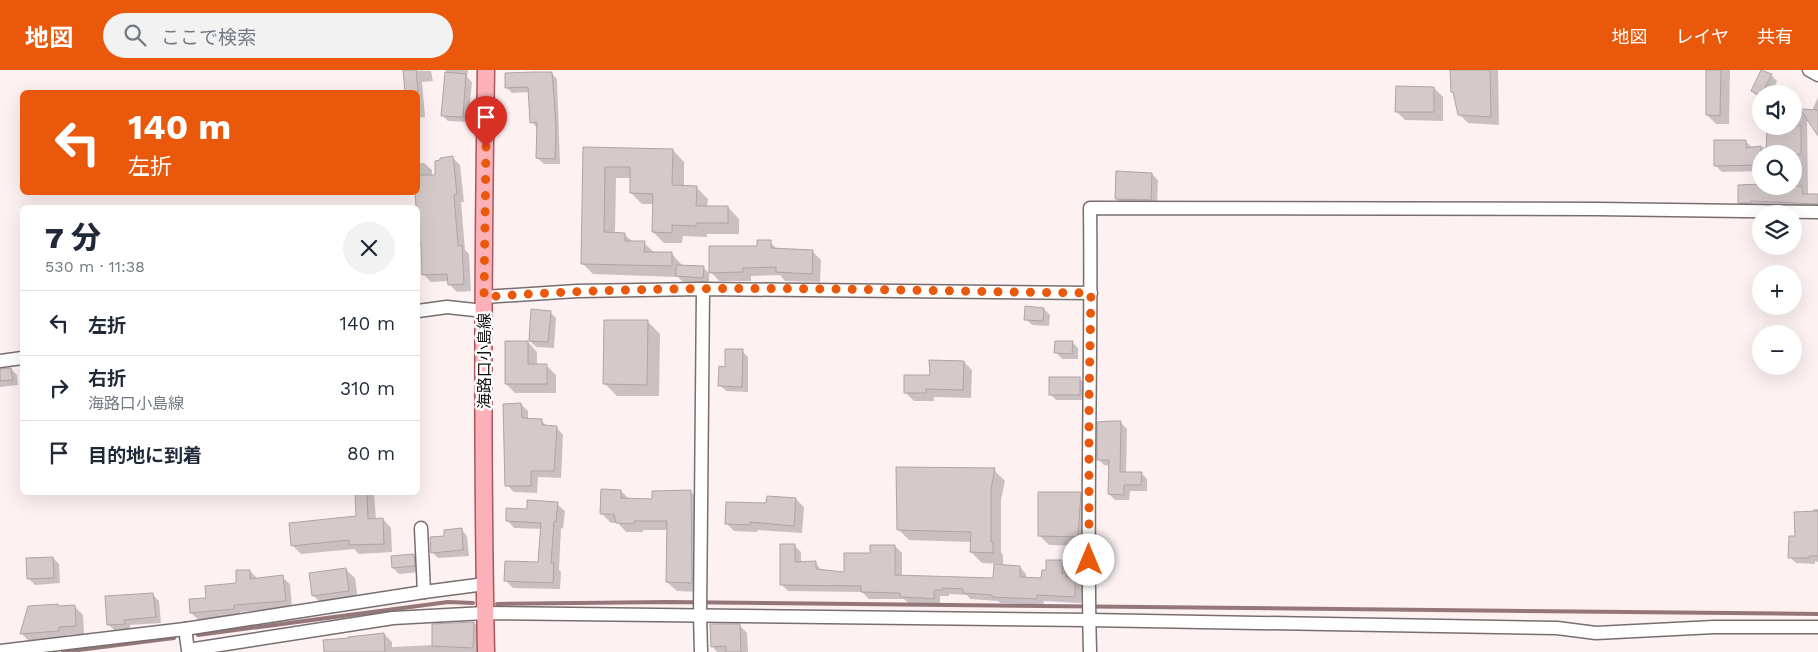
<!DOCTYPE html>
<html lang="ja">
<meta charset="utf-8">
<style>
:root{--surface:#fff;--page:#f2f2f3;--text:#1f2937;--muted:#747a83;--line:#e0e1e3;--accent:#ea580c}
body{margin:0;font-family:"Work Sans","Noto Sans JP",sans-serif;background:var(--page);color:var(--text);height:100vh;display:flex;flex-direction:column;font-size:19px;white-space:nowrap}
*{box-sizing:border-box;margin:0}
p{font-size:16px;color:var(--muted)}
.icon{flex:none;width:28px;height:28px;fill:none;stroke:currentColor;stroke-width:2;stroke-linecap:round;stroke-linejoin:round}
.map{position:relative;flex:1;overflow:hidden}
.side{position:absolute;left:20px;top:135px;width:400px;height:290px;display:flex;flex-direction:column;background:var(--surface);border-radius:8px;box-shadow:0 5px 20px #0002}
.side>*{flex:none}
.banner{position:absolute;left:20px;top:20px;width:400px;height:105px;border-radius:8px;box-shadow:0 5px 20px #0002;background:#ea580c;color:#fff;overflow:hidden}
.controls{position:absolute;left:1752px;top:15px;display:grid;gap:10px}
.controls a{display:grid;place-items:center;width:50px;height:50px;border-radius:50%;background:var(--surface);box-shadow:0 5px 20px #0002;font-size:25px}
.pin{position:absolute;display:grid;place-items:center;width:42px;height:42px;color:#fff;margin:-51px -21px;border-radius:50% 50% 50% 0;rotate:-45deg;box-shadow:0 0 5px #0007}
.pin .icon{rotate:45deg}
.me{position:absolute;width:55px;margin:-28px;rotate:0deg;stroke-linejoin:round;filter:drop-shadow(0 0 4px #0008)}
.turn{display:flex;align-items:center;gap:18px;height:105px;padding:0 25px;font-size:22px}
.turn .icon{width:65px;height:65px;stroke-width:2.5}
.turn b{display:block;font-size:35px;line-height:42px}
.round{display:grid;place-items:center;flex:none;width:52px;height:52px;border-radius:26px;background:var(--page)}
.head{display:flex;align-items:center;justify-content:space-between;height:85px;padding:0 25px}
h1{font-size:30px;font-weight:800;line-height:38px}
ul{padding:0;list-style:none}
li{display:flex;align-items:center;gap:15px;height:65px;padding:0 25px;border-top:1px solid var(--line)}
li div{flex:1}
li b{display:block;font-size:19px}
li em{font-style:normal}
header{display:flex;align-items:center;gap:30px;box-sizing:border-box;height:70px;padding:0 25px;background:var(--accent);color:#fff}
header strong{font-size:24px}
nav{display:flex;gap:28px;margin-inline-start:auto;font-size:18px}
.search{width:350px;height:45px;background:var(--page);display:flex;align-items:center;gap:12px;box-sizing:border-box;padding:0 18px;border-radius:28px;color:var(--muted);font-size:19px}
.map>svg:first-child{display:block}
</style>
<header>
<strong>地図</strong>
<div class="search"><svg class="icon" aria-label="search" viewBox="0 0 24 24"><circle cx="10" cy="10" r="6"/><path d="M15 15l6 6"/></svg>ここで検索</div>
<nav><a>地図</a><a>レイヤ</a><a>共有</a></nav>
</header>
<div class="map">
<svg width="1818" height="582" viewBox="0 0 1818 582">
<rect width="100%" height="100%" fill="#fdf1f2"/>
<!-- shadow -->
<g fill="#0003">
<path d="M 404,0 L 431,1 L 433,11 L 422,12 L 425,47 L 418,48 L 418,22 L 406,22 Z"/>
<path d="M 446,0 L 468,0 L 467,7 L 472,12 L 468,52 L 448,51 L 442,45 Z"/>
<path d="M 1451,0 L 1498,0 L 1499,55 L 1468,53 L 1459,44 L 1455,25 L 1452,22 Z"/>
<path d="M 1708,0 L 1730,0 L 1729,54 L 1716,54 L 1707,45 Z"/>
<path d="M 551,3 L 557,9 L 560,94 L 544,94 L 537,88 L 538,59 L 532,52 L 530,22 L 512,23 L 506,17 Z"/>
<path d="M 1771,5 L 1777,11 L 1771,24 L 1761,24 L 1761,28 L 1758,27 L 1752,21 Z"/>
<path d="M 1434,18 L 1443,27 L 1443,51 L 1405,50 L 1396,41 Z"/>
<path d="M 1818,27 L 1818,64 L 1807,47 L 1808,125 L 1818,125 L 1818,140 L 1746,139 L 1739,132 L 1739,117 L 1794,116 L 1794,84 L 1761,84 L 1761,101 L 1722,102 L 1715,95 L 1745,71 L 1753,78 L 1767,77 L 1794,56 L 1794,40 L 1812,41 Z"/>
<path d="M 585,78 L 673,80 L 684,92 L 684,117 L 696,117 L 708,129 L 707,137 L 728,137 L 739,149 L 739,164 L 707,164 L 707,167 L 683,166 L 682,173 L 664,173 L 653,162 L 654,134 L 642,134 L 631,123 L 631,108 L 616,108 L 615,164 L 624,164 L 633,172 L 644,173 L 655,183 L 672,184 L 683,196 L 703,197 L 709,203 L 709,213 L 683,212 L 678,207 L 593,204 L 582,193 Z"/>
<path d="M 453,88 L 460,95 L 464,132 L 461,132 L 465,180 L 469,184 L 471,221 L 457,222 L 449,214 L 449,211 L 431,212 L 424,205 L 422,175 L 420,173 L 418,147 L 418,93 L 424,93 L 432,100 L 432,106 L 436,106 Z"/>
<path d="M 1152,104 L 1158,110 L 1157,136 L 1122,135 L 1116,129 Z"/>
<path d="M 770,172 L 778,180 L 812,181 L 821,190 L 820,212 L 785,211 L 780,205 L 751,206 L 751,211 L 719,211 L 711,202 Z"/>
<path d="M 1044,239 L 1050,245 L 1049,256 L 1032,255 L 1026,249 Z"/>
<path d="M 550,242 L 556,248 L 554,278 L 536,277 L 530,271 Z"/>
<path d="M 648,252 L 660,264 L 659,326 L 617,326 L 605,314 Z"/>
<path d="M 528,272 L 537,282 L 537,296 L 547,296 L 556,305 L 556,323 L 515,323 L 506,314 Z"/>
<path d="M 1072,272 L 1078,278 L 1078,289 L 1062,289 L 1056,282 Z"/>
<path d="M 742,281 L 748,287 L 748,322 L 726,321 L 720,315 Z"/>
<path d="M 964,292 L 972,300 L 971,328 L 934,327 L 934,331 L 914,331 L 906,323 L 931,307 Z"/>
<path d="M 11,299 L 17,305 L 18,315 L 0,317 L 0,300 Z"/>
<path d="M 1080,309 L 1086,315 L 1086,330 L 1056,330 L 1050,324 Z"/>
<path d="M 521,334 L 528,341 L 528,350 L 542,351 L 548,357 L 556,357 L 563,365 L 561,408 L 538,407 L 537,423 L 514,422 L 507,415 Z"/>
<path d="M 1121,353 L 1127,359 L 1126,403 L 1141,403 L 1147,409 L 1147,421 L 1130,421 L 1129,430 L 1115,430 L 1109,424 L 1110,396 L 1104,395 L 1098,389 Z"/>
<path d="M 994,400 L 1005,411 L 1001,430 L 1001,482 L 1003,485 L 1003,494 L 982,493 L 971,482 L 971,472 L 909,470 L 898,459 Z"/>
<path d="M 621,421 L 629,429 L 653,430 L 691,422 L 700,431 L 701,522 L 677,521 L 667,512 L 668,460 L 643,460 L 643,462 L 626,462 L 618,453 L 611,453 L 601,443 Z"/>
<path d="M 356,422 L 374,422 L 376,450 L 383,449 L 391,458 L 392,482 L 359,484 L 354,479 L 301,484 L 292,475 L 357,448 Z"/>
<path d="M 1080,423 L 1089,432 L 1087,476 L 1049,475 L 1039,465 Z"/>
<path d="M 796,429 L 804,437 L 802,463 L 758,460 L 757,462 L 734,461 L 726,453 L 767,435 Z"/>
<path d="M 557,434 L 565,441 L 563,459 L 561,458 L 559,500 L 561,502 L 560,519 L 513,518 L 505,510 L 540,494 L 542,459 L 514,458 L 507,450 L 528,440 Z"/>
<path d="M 1813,439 L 1818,439 L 1818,492 L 1815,491 L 1815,494 L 1796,493 L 1790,487 L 1796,467 L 1813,442 Z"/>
<path d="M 461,459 L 467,466 L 469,486 L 438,488 L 432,482 L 446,467 Z"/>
<path d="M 794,475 L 801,482 L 801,493 L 815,492 L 822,501 L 845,503 L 872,484 L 895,476 L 902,483 L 902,506 L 994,510 L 1020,497 L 1026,504 L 1026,509 L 1042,510 L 1047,501 L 1062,492 L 1069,498 L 1068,506 L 1071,509 L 1075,509 L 1082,515 L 1081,533 L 1044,531 L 1043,535 L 1000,533 L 998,531 L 970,529 L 967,525 L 949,524 L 949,526 L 940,526 L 940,535 L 908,533 L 904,529 L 869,529 L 862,522 L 788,521 L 782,515 Z"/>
<path d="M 414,485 L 420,491 L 420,502 L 399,504 L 393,498 Z"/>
<path d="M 53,488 L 59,494 L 60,513 L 35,515 L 29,509 Z"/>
<path d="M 345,499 L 355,508 L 358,530 L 322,535 L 313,525 Z"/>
<path d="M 250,501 L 257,508 L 282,507 L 290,514 L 292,538 L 240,542 L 241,546 L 199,550 L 191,543 L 238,514 Z"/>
<path d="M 153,525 L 159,531 L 161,553 L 130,555 L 130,559 L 114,560 L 108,554 Z"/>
<path d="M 59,537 L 75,537 L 83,545 L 84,564 L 67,565 L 67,570 L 30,572 L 22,564 Z"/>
<path d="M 474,553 L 482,561 L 481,582 L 346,582 L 384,564 L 392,572 L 392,577 L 433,575 Z"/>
<path d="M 739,555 L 747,563 L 748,582 L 717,582 L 712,576 Z"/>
</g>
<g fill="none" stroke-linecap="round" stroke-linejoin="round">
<!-- stream -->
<g stroke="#967779" stroke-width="4">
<path d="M 497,534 L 667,532 L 1818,544"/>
<path d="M 198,565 L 448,532 L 473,533"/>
<path d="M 63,582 L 174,568"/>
</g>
</g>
<!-- building -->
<g fill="#d5c9ca" stroke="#b0a4a5">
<path d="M 403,0 L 416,0 L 418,22 L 405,22 Z"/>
<path d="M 1450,0 L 1490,0 L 1491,47 L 1458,45 L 1453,22 L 1451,22 Z"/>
<path d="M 1706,0 L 1721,0 L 1720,46 L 1706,45 Z"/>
<path d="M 1761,0 L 1772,4 L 1761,26 L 1751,21 Z"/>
<path d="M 445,2 L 466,4 L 463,47 L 441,46 Z"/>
<path d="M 535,2 L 552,2 L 556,55 L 555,89 L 536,88 L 537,52 L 530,53 L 528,17 L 505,18 L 505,3 Z"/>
<path d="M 1396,16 L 1434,17 L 1434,42 L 1395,42 Z"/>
<path d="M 1800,39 L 1818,40 L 1818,66 Z"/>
<path d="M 1767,56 L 1801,56 L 1801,84 L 1766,84 Z"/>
<path d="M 1714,70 L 1746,70 L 1746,78 L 1761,76 L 1761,95 L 1714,96 Z"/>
<path d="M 583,77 L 673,79 L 672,115 L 697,116 L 696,136 L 728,136 L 728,153 L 696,153 L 696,156 L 672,155 L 672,163 L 652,162 L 653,124 L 630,123 L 630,97 L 605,97 L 604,162 L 625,163 L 625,171 L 645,171 L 644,182 L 672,182 L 672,196 L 581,194 Z"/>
<path d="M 453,86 L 457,124 L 454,125 L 458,176 L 462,175 L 464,214 L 448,215 L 447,204 L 422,205 L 421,173 L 418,173 L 418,138 L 416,138 L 415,122 L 418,122 L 418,105 L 435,105 L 435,91 L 440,90 L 440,88 Z"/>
<path d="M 1116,101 L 1152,103 L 1151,130 L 1115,129 Z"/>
<path d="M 1761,114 L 1761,116 L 1802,116 L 1802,124 L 1818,124 L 1818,134 L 1751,131 L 1751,133 L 1738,133 L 1738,115 Z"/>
<path d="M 757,170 L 771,170 L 771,178 L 813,180 L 812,204 L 776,202 L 776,197 L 743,198 L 743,202 L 709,203 L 709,176 L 757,176 Z"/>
<path d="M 676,195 L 704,196 L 703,208 L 676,206 Z"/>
<path d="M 1025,236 L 1044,238 L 1043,251 L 1024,250 Z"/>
<path d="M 531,239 L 551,241 L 548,272 L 529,271 Z"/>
<path d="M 604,250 L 648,250 L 647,315 L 603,314 Z"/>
<path d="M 505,271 L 528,271 L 528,294 L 547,294 L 547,314 L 505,314 Z"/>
<path d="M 1055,271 L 1073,271 L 1072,284 L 1054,283 Z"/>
<path d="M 725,279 L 743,279 L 742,317 L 718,316 L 719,296 L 725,297 Z"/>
<path d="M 929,290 L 964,291 L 963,320 L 926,319 L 926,323 L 904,323 L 904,305 L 930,305 Z"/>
<path d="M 11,298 L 13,310 L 0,311 L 0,299 Z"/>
<rect x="1049" y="307" width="31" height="18"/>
<path d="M 521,333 L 522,348 L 542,349 L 542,355 L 557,356 L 554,401 L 531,401 L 531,416 L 505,416 L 503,334 Z"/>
<path d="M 1111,351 L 1121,351 L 1120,402 L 1142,402 L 1141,415 L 1124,415 L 1124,425 L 1108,424 L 1109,390 L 1097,390 L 1097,352 Z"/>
<path d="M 896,397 L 995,398 L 991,419 L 991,472 L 993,472 L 993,483 L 970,482 L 971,462 L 897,460 Z"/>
<path d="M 601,419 L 621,420 L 621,428 L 652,429 L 652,421 L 691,420 L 692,513 L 666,512 L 667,451 L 634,451 L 634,454 L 616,453 L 614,444 L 600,444 Z"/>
<path d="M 355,422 L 367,422 L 368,449 L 383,448 L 384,474 L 349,475 L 349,470 L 291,476 L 289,453 L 356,446 Z"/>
<path d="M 1038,422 L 1081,422 L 1078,467 L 1038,466 Z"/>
<path d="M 767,426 L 796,428 L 794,456 L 750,452 L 750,455 L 725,454 L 726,432 L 766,433 Z"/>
<path d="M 527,430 L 558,432 L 556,452 L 554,451 L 551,493 L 554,493 L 553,513 L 504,511 L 505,491 L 538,492 L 541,453 L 506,451 L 506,438 L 527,439 Z"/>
<path d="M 1818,441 L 1818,486 L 1809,486 L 1809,488 L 1788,488 L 1789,466 L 1795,466 L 1794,442 Z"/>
<path d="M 462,458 L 463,480 L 431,483 L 430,467 L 444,466 L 444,460 Z"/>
<path d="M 780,474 L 795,474 L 795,492 L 816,491 L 816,499 L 844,502 L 844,483 L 870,483 L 870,475 L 895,475 L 895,505 L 993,508 L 994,494 L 1020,496 L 1020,507 L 1041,508 L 1042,500 L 1046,500 L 1046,490 L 1063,490 L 1062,504 L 1066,502 L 1066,507 L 1075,508 L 1075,527 L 1037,525 L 1037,529 L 992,527 L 992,525 L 963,523 L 963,519 L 943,518 L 943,520 L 934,520 L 934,529 L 921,528 L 900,527 L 900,523 L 861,522 L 861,516 L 780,515 Z"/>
<path d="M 414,484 L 415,496 L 392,498 L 391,486 Z"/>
<path d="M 53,487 L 54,508 L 27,509 L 26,488 Z"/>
<path d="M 346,498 L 349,521 L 312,526 L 309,503 Z"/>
<path d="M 236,500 L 250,500 L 250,509 L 283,505 L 286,531 L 234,535 L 234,539 L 190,543 L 189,529 L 206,528 L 205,516 L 236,513 Z"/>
<path d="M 153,523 L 156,547 L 124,550 L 125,554 L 107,555 L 105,526 Z"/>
<path d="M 58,534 L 58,536 L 75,535 L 76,556 L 59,557 L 59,561 L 20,564 L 28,536 Z"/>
<path d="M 474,552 L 473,578 L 432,576 L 432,554 Z"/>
<path d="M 710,554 L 740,554 L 741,582 L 726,582 L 726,576 L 711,577 Z"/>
<path d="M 384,563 L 385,582 L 324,582 L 323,570 L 349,568 L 348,567 Z"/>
</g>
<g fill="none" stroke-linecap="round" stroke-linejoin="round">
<defs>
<g id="minor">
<path d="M 1809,0 L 1818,5"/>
<path d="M 484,227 L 577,221 L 703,219 L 1091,223"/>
<path d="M 418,241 L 447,237 L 484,241"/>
<path d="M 0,291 L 22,288"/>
<path d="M 421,458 L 424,522 L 485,514"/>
<path d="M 185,559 L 424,522"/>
<path d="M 0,581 L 185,559 L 188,580 L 393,548 L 485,543 L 1089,550 L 1557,558 L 1596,563 L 1714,557 L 1818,557"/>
<path d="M 701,582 L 700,545 L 703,219"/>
<path d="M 1090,582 C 1086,434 1092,286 1090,138 L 1598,139 L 1818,142"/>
</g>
<path id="major" d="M 486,582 C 482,388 483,194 486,0"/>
</defs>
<!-- minor casing -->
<use href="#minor" stroke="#796e6f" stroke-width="15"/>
<!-- major casing -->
<use href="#major" stroke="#a9565f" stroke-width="19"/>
<!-- minor -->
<use href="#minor" stroke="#fff" stroke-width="12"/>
<!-- major -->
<use href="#major" stroke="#fcb1b9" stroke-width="16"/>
</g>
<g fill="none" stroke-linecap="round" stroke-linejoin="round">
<!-- route -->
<path stroke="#ea580c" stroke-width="9" stroke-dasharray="0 16.2" d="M 486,77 L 484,227 C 686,212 889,221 1091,223 L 1089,332 L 1089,490"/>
</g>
<g text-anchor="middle" stroke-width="5" stroke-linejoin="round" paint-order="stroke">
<!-- street labels -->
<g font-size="16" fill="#130f0f" stroke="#fff">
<text transform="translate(484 291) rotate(-90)" y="6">海路口小島線</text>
</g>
</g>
</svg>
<div class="controls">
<a><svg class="icon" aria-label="sound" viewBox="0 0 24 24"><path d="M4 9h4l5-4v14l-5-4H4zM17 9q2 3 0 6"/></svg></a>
<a><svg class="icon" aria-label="search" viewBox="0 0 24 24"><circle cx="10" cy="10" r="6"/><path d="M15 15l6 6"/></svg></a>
<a><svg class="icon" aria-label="layers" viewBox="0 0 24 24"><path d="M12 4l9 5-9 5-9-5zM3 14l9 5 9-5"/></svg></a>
<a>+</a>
<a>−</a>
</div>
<div class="pin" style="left:486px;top:77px;background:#d93025"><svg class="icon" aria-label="arrive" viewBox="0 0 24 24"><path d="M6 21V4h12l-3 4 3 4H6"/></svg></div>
<svg class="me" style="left:1089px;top:490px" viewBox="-20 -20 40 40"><circle r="19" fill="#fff"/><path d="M0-13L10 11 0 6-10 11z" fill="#ea580c"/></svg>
<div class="banner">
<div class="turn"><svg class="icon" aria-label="left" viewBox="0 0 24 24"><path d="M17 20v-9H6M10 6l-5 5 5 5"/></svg><div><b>140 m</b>左折</div></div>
</div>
<section class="side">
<div class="head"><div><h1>7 分</h1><p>530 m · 11:38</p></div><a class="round"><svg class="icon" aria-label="close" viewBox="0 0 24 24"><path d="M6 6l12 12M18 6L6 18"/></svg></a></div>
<ul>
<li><svg class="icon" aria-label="left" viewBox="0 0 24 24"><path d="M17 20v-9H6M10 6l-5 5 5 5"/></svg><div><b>左折</b></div><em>140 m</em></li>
<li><svg class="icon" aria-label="right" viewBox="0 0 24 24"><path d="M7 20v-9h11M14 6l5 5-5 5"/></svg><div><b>右折</b><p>海路口小島線</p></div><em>310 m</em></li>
<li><svg class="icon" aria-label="arrive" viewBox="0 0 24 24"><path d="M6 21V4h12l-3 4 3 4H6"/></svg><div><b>目的地に到着</b></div><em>80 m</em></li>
</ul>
</section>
</div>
